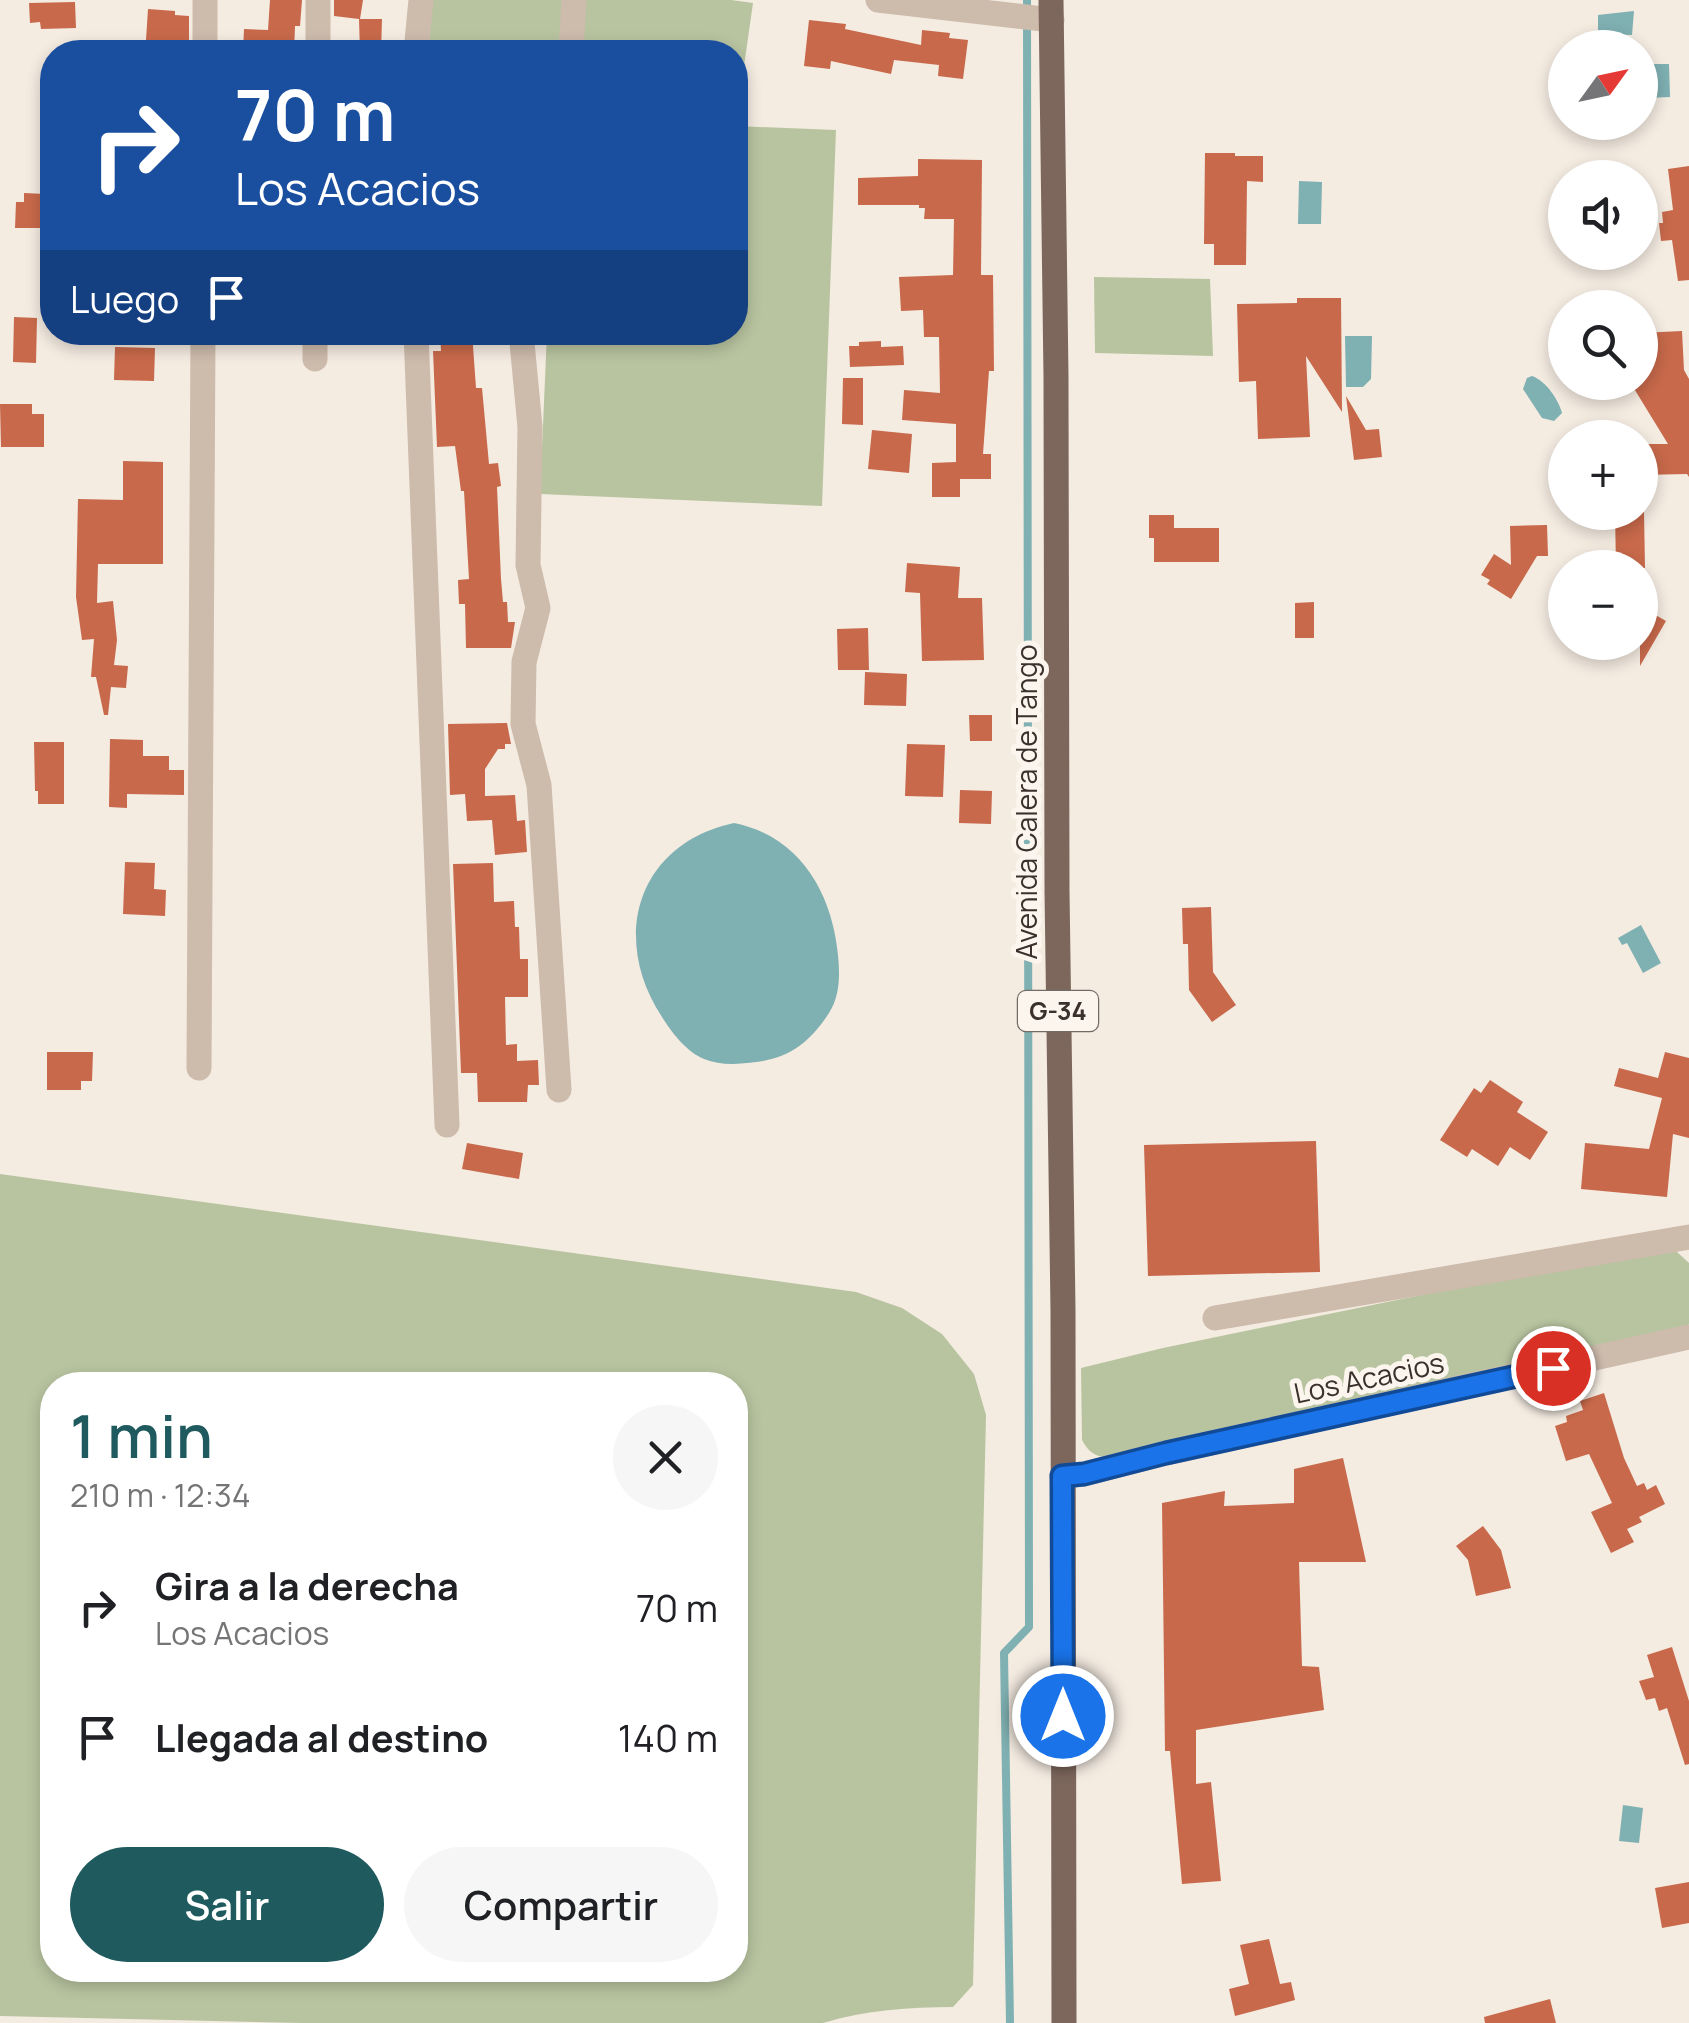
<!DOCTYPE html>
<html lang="es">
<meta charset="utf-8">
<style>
:root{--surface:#fff;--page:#f6f6f6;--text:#202124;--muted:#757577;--accent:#1f5a5e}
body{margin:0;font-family:Manrope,sans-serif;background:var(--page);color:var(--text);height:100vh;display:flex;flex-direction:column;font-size:38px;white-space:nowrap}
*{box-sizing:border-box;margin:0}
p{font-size:32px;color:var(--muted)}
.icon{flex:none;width:55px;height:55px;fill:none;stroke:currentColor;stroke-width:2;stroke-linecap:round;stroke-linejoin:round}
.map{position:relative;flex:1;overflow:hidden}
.sheet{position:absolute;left:40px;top:1372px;width:708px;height:610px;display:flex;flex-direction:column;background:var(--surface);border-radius:40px;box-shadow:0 5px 15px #0003}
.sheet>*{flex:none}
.top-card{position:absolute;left:40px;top:40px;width:708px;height:305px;border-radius:40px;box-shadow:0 5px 15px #0003;background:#1a4fa0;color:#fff;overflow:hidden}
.needle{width:65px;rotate:57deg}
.controls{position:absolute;left:1548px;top:30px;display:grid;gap:20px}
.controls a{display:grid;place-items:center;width:110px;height:110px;border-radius:50%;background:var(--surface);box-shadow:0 5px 15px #0003;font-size:50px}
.pin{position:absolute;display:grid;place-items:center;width:85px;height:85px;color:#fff;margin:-42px;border:5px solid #fff;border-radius:50%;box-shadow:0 2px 10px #0007}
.me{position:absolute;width:110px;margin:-55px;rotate:0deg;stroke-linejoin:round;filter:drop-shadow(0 0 8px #0008)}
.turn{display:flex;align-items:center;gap:35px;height:210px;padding:0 30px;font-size:45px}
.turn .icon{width:130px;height:130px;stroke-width:2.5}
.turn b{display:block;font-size:70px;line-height:85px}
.then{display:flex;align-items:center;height:95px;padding:0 30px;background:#0003;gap:20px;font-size:38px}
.round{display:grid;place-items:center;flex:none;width:105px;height:105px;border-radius:52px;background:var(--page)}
.head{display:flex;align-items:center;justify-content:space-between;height:170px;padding:0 30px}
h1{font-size:60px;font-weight:600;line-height:75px;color:var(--accent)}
.cta{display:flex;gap:20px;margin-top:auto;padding:20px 30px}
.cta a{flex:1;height:115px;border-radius:60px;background:var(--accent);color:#fff;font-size:40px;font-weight:600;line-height:115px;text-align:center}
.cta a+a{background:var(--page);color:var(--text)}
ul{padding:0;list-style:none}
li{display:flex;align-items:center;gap:30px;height:130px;padding:0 30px}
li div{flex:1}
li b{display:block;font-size:38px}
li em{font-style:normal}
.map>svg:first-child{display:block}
</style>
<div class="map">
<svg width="1689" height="2023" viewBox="0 0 1689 2023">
<rect width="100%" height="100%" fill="#f4ebe1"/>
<!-- green -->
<g fill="#b8c4a0" fill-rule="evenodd">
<path d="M 433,0 L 731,0 L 753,3 L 742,80 L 735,79 L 735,52 L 429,52 L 430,12 Z"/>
<path d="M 735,126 L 836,130 L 822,506 L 540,494 L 547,333 L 735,332 Z"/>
<path d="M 1094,277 L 1210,279 L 1213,356 L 1095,353 Z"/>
<path d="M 0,1174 L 856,1292 L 902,1308 L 942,1334 L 974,1374 L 986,1415 L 973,1985 L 953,2007 C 909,2007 866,2010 823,2023 L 301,2023 L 0,2016 ZM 735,1385 L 735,1970 L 52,1970 L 52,1385 Z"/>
<path d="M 1655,1247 L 1677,1252 L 1689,1263 L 1689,1324 L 1687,1327 L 1110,1458 C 1096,1457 1089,1453 1082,1440 L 1081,1368 L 1163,1348 Z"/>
</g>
<!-- water -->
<g fill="#7fb0b2">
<path d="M 1634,11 L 1632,35 L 1598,34 L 1598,15 Z"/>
<path d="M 1653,64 L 1669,64 L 1670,97 L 1646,98 Z"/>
<path d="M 1299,181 L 1322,182 L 1321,224 L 1298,224 Z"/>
<path d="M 1345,336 L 1372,336 L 1371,379 L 1363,387 L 1346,387 Z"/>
<path d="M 1532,376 C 1546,381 1558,399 1562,413 L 1554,421 L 1542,418 L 1523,389 L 1527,378 Z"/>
<path d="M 734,823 C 799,836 832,892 838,955 C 840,975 840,996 829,1013 C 811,1041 790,1058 756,1062 C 739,1064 721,1066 704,1059 C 687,1052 672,1033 662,1017 C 610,938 637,844 734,823 Z"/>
<path d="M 1641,925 L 1661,963 L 1643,973 L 1627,943 L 1622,945 L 1618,938 Z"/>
<path d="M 1623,1805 L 1643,1808 L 1639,1843 L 1619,1841 Z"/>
</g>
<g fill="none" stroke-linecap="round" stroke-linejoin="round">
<!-- stream -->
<path stroke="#7fb0b2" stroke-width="8" d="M 1010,2023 L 1004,1653 L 1029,1627 L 1027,0"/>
</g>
<!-- building -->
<g fill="#c8694b">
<path d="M 270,0 L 302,0 L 300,26 L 295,26 L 294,52 L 243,52 L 244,29 L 268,30 Z"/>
<path d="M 334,0 L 363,0 L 360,19 L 382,19 L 381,52 L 360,52 L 359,19 L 334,16 Z"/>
<path d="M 75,2 L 76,28 L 41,29 L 40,22 L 30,23 L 29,3 Z"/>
<path d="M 148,9 L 175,11 L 175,15 L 189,16 L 189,43 L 146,40 Z"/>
<path d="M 809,20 L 846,24 L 845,29 L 921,45 L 922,30 L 950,33 L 949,38 L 968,40 L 963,79 L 938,76 L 939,65 L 894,60 L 891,74 L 831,61 L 830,69 L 804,66 Z"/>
<path d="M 1205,153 L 1235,153 L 1235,156 L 1263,156 L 1263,182 L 1247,181 L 1246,265 L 1214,265 L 1214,244 L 1204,244 Z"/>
<path d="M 918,159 L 982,160 L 981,275 L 993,275 L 994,371 L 989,371 L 983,454 L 991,454 L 991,479 L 960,479 L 960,497 L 932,497 L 932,463 L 956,462 L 956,424 L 902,420 L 904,390 L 940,393 L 939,337 L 924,337 L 923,310 L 901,311 L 899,277 L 953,275 L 954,219 L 924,219 L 925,208 L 919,208 L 919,205 L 858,205 L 858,178 L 918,176 Z"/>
<path d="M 1689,166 L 1689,280 L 1678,281 L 1672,240 L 1661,241 L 1659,223 L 1663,223 L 1662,212 L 1673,210 L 1668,169 Z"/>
<path d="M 24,193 L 46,194 L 45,228 L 15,228 L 16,202 L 24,202 Z"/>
<path d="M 1297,298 L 1341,298 L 1342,412 L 1306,356 L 1310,437 L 1258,439 L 1256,381 L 1239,382 L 1237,304 L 1297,303 Z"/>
<path d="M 14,317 L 37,318 L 36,363 L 13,362 Z"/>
<path d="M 1682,331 L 1684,370 L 1689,379 L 1689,477 L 1687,474 L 1640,475 L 1640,444 L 1668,444 L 1630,382 L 1640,382 L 1640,333 Z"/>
<path d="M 440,332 L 472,332 L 476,388 L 482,388 L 489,464 L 498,463 L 501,486 L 497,487 L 501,579 L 503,602 L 507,602 L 508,622 L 515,622 L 511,648 L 466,648 L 465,604 L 459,604 L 458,580 L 469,579 L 464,491 L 461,491 L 455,446 L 437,447 L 433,351 L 441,351 Z"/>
<path d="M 881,341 L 881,347 L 903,346 L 904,365 L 850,367 L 849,346 L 859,346 L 859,342 Z"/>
<path d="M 115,347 L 155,348 L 154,381 L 114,380 Z"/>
<path d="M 843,378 L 863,378 L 863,425 L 842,424 Z"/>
<path d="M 1346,396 L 1366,430 L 1379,429 L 1382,457 L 1354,460 Z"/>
<path d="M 0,404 L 32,404 L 32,414 L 44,414 L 44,447 L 1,447 Z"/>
<path d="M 872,430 L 912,434 L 909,473 L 868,469 Z"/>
<path d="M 123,461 L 163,462 L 163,564 L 98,564 L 97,603 L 113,601 L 117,640 L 114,665 L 128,666 L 126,688 L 111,687 L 108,715 L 104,715 L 96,677 L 91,677 L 94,639 L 82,640 L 76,597 L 78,499 L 123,500 Z"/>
<path d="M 1615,512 L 1644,512 L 1645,568 L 1616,568 Z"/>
<path d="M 1149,515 L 1174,515 L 1174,528 L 1219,528 L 1219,562 L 1154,562 L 1154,538 L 1149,538 Z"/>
<path d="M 1547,525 L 1548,556 L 1537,556 L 1511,599 L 1487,584 L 1490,580 L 1481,575 L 1494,554 L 1511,565 L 1510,526 Z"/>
<path d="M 907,563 L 960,567 L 958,598 L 982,598 L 984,660 L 922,661 L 920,593 L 905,592 Z"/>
<path d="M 1314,602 L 1314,638 L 1295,638 L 1295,603 Z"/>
<path d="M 1640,606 L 1666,621 L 1640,666 Z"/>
<path d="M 868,628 L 869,670 L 838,670 L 837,629 Z"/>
<path d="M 865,672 L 907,674 L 906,706 L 864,705 Z"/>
<path d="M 969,715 L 992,715 L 992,741 L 970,741 Z"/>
<path d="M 507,723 L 511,744 L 505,744 L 505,749 L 498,749 L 485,769 L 485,796 L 515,795 L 517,821 L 525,820 L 527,852 L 495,855 L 492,820 L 467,821 L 465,794 L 450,795 L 448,724 Z"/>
<path d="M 110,739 L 143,740 L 143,756 L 169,756 L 169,770 L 184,770 L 184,795 L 127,794 L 127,808 L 109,807 Z"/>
<path d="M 34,742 L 64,742 L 64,804 L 38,804 L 38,791 L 35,791 Z"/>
<path d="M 907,744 L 945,745 L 943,797 L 905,796 Z"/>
<path d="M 960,790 L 992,791 L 991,824 L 959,823 Z"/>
<path d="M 125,862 L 155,863 L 154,889 L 166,890 L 165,916 L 123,914 Z"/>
<path d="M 493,863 L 494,902 L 514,901 L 515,927 L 519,927 L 520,959 L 528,959 L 528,997 L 505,997 L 506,1045 L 517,1044 L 517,1061 L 538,1060 L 539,1085 L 528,1085 L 527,1102 L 478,1102 L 477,1073 L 461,1073 L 453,864 Z"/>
<path d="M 1211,907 L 1213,972 L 1236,1005 L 1212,1022 L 1189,990 L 1188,944 L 1183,944 L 1182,908 Z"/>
<path d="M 47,1052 L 93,1052 L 92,1081 L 81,1081 L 81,1090 L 47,1090 Z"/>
<path d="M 1665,1052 L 1689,1058 L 1689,1138 L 1673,1134 L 1667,1197 L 1581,1189 L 1585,1143 L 1649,1149 L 1662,1098 L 1614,1086 L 1619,1068 L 1658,1078 Z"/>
<path d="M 1490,1080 L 1523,1102 L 1517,1112 L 1548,1132 L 1530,1160 L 1510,1147 L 1498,1166 L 1472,1149 L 1467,1157 L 1440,1140 L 1474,1088 L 1481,1093 Z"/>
<path d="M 1316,1141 L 1320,1272 L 1148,1276 L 1144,1145 Z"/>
<path d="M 467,1143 L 523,1153 L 519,1179 L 462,1169 Z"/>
<path d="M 1604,1393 L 1624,1458 L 1637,1486 L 1644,1483 L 1647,1490 L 1656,1485 L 1665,1504 L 1639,1517 L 1642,1522 L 1627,1529 L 1634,1542 L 1611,1553 L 1591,1512 L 1612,1503 L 1589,1454 L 1566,1461 L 1555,1426 L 1567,1422 L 1566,1416 L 1583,1410 L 1580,1401 Z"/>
<path d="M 1343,1458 L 1366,1562 L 1299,1562 L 1302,1666 L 1319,1667 L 1324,1710 L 1196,1730 L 1196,1784 L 1211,1782 L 1221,1881 L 1182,1884 L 1170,1751 L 1165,1751 L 1162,1503 L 1225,1491 L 1224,1506 L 1294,1503 L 1294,1469 Z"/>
<path d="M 1483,1526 L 1501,1550 L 1511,1588 L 1476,1596 L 1468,1560 L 1456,1546 Z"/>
<path d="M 1672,1647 L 1689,1701 L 1689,1764 L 1685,1765 L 1667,1708 L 1659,1711 L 1655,1698 L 1646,1700 L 1639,1681 L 1654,1677 L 1647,1655 Z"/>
<path d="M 1689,1882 L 1689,1923 L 1662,1928 L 1655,1888 Z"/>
<path d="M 1269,1939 L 1280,1984 L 1291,1982 L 1295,2000 L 1235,2016 L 1229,1989 L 1249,1984 L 1240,1945 Z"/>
<path d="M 1550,1999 L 1556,2023 L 1485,2023 L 1484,2017 Z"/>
</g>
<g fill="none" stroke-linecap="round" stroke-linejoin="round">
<!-- minor -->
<g stroke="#cdbbac" stroke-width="25">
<path d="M 878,0 L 1052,20"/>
<path d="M 205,52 L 205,0"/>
<path d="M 318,52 L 318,0"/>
<path d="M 416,52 L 421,0"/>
<path d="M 571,52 L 574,0"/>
<path d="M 416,332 L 447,1125"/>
<path d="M 521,332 L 530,427 L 528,565 L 538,608 L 524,662 L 523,724 L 539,785 L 559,1090"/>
<path d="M 315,359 L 315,332"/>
<path d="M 199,1068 L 203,332"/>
<path d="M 1215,1318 L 1689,1237"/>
<path d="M 1062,1476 L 1084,1474 L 1166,1453 L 1689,1337"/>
</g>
<!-- major -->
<path stroke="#7d675c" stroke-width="25" d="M 1051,0 L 1056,377 L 1057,891 L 1063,1310 L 1064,2023"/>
</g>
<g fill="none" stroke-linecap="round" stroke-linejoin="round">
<defs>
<path id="route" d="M 1063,1716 L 1062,1476 L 1084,1474 L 1166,1453 L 1553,1368"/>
</defs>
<!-- route casing -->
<use href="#route" stroke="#114b97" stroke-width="25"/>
<!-- route -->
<use href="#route" stroke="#1a73e8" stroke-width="18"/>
</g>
<g text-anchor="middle" stroke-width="10" stroke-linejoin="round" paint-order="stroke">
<!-- shield labels -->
<rect fill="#fbf5ee" stroke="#756b66" stroke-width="2.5" x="1018" y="991" width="80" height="40" rx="8"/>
<g font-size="25" font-weight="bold" fill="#3b302b">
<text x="1058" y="1020">G-34</text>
</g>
<!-- street labels -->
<g font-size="28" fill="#3b302b" stroke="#fbf5ee">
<text transform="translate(1027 802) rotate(-90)" y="10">Avenida Calera de Tango</text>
<text transform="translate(1369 1378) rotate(-12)" y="10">Los Acacios</text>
</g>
</g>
</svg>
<div class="controls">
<a><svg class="needle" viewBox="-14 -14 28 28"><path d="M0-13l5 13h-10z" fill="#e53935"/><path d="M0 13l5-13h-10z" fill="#757577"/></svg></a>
<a><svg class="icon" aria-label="sound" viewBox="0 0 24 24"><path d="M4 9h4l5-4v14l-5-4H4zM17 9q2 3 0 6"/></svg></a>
<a><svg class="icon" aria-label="search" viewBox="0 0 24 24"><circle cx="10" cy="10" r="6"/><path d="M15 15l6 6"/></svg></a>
<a>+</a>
<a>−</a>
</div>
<div class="pin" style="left:1553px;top:1368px;background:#d93025"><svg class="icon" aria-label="arrive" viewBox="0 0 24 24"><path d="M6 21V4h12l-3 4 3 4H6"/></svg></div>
<svg class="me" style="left:1063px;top:1716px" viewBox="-20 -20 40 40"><circle r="17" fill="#1a73e8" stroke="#fff" stroke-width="3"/><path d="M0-11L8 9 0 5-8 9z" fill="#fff"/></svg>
<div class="top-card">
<div class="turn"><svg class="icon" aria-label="right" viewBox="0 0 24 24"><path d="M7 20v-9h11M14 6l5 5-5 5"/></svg><div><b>70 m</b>Los Acacios</div></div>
<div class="then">Luego<svg class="icon" aria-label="arrive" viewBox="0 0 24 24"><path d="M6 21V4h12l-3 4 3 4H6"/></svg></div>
</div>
<section class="sheet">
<div class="head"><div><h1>1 min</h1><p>210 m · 12:34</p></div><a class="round"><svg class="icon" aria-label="close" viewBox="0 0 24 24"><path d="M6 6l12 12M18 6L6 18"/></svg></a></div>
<ul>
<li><svg class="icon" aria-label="right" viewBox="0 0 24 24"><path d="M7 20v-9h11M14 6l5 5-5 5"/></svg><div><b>Gira a la derecha</b><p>Los Acacios</p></div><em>70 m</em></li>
<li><svg class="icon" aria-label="arrive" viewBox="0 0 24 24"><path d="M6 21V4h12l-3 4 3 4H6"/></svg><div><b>Llegada al destino</b></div><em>140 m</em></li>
</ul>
<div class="cta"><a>Salir</a><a>Compartir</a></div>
</section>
</div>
